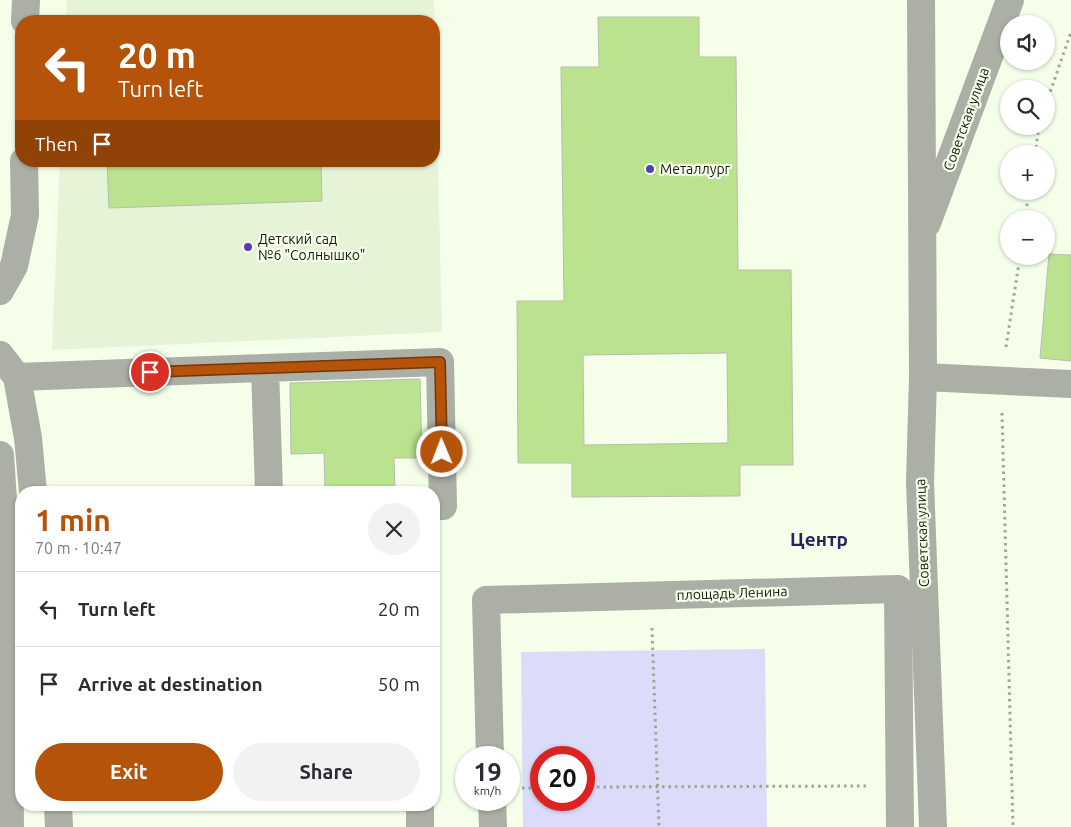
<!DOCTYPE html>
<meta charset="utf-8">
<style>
:root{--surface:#fff;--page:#f2f2f3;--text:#2b2b33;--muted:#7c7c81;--line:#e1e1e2;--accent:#b45309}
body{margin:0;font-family:Ubuntu,sans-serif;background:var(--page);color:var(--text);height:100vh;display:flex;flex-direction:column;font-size:19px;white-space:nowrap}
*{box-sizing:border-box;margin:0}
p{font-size:16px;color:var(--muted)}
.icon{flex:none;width:28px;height:28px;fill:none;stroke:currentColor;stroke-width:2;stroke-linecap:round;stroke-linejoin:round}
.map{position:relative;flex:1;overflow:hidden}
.details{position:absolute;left:15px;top:486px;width:425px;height:325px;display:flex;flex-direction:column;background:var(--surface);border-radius:20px;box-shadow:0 1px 4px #0004}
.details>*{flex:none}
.top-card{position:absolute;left:15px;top:15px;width:425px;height:152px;border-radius:20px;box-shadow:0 1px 4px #0004;background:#b45309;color:#fff;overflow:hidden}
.buttons{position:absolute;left:1000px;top:15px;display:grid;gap:10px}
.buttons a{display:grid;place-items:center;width:55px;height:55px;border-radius:50%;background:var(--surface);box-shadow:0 1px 4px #0004;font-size:25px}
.speed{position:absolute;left:455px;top:746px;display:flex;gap:10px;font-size:25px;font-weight:700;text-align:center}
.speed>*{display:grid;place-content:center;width:65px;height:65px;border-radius:50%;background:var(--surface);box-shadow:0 1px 4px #0004;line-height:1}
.speed small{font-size:12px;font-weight:400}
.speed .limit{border:8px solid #d22;background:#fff;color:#111}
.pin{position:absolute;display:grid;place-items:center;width:42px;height:42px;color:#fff;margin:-21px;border:2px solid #fff;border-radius:50%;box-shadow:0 1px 5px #0007}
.me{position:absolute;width:55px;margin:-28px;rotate:359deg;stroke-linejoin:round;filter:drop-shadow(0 0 4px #0008)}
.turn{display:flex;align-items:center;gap:18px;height:105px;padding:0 20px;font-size:22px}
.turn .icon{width:65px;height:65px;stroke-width:2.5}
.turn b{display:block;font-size:35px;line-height:42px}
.then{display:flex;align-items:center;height:48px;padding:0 20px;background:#0003;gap:10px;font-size:19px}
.round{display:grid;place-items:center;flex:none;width:52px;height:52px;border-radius:26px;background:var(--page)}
.head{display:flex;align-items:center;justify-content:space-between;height:85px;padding:0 20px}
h1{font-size:30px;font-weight:700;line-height:38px;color:var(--accent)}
.primary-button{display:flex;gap:10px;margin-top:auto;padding:10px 20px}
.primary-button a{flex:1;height:58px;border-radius:30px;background:var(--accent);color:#fff;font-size:20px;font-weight:700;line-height:58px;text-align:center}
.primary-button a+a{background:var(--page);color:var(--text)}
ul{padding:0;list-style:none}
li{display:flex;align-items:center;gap:15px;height:75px;padding:0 20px;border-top:1px solid var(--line)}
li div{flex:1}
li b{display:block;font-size:19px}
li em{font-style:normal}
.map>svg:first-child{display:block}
</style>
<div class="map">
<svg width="1071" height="827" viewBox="0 0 1071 827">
<rect width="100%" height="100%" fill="#f4fee9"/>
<!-- built -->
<path fill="#e5f3d7" d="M 67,0 L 434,0 L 442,332 L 52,350 L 60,161 L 434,161 L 434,21 L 66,21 Z"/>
<!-- green -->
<path fill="#dbdbfa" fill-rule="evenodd" d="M 765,649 L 767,827 L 523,827 L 521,652 ZM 541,758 L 584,758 L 584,800 L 541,800 Z"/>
<!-- building -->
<g fill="#bbe28e" stroke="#b5bfab" fill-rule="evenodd">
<path d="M 598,17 L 699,17 L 699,57 L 736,57 L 738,270 L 791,270 L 793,465 L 740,465 L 740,496 L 572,497 L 572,463 L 518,463 L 517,301 L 564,301 L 561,67 L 599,67 ZM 727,353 L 728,443 L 584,445 L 583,355 Z"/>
<path d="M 107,161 L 321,161 L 322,201 L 109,208 Z"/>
<path d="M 1049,254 L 1071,255 L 1071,361 L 1040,358 Z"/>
<path d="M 420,379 L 422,458 L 394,458 L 395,492 L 325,492 L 324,453 L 291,454 L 290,383 Z"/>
</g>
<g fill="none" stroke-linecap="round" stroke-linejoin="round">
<!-- path -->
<g stroke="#9fa797" stroke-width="3" stroke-dasharray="2.5 4" stroke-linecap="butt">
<path d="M 1046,104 L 1071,32"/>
<path d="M 1035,154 L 1039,126"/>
<path d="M 1025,219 L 1029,191"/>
<path d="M 1006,347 L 1020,256"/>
<path d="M 1002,413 L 1013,827"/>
<path d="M 652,628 L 659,827"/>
<path d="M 584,787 L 867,786"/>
<path d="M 522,788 L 541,788"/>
</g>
<!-- minor -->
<g stroke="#abafa6" stroke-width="28">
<path d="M 921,0 L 923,377 L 920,482 L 933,827"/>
<path d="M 25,21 L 26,0"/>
<path d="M 927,223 L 1010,0"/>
<path d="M 0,291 L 14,266 L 25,215 L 24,161"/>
<path d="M 0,355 L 17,377 L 28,438 L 33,492"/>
<path d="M 17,377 L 265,368"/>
<path d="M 923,377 L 1071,384"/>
<path d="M 0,455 L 8,575 L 10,827"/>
<path d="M 269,492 L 265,368 L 440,362 L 443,506 L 434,506"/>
<path d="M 490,758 L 486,600 L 898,589 L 900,827"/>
<path d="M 492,800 L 493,827"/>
<path d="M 58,805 L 59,827"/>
<path d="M 420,805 L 420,827"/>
</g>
</g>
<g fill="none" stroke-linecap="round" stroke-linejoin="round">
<defs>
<path id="route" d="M 150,372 L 440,362 L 442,452"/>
</defs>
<!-- route casing -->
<use href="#route" stroke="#753606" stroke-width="12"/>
<!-- route -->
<use href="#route" stroke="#b45309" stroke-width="9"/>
</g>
<!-- markers -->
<g fill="#553db5" stroke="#f4fee9" stroke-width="2">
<circle cx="650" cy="169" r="5"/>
<circle cx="248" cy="247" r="5"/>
</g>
<g text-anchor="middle" stroke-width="4.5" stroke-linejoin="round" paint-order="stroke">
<!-- street labels -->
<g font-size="14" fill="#161a12" stroke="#f4fee9">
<text transform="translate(966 119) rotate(-70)" y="5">Советская улица</text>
<text transform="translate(922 533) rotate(-92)" y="5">Советская улица</text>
<text transform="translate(732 593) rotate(-2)" y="5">площадь Ленина</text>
</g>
<!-- poi labels -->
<g font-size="14" fill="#161a12" stroke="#f4fee9" text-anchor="start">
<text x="660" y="174">Металлург</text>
<text x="258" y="244">Детский сад<tspan x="258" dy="16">№6 "Солнышко"</tspan></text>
</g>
<!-- district labels -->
<g font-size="19" font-weight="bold" fill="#2a205a" stroke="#f4fee9">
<text x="819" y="546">Центр</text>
</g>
</g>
</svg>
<div class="buttons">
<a><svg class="icon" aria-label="sound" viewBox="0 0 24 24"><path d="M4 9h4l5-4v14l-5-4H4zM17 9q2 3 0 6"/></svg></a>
<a><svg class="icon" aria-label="search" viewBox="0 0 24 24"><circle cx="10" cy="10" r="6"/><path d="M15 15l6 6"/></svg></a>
<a>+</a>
<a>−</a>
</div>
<div class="speed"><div>19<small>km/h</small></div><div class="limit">20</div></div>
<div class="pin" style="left:150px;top:372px;background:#d93025"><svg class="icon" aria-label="arrive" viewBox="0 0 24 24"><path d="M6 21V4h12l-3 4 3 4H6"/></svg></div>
<svg class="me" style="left:442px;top:452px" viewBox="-20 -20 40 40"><circle r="17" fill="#b45309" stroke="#fff" stroke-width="3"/><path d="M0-11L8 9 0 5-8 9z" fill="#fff"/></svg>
<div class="top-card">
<div class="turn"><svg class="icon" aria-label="left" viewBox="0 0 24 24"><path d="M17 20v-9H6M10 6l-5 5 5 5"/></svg><div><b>20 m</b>Turn left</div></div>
<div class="then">Then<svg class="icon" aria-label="arrive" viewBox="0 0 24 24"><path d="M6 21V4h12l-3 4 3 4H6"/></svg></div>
</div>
<section class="details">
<div class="head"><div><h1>1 min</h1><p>70 m · 10:47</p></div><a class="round"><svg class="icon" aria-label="close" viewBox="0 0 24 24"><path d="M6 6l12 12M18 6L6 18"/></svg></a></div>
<ul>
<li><svg class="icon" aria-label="left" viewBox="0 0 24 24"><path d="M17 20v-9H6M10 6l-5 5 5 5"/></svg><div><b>Turn left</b></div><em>20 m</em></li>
<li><svg class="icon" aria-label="arrive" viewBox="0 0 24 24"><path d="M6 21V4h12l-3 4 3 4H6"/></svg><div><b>Arrive at destination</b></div><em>50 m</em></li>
</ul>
<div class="primary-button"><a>Exit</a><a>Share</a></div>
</section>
</div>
